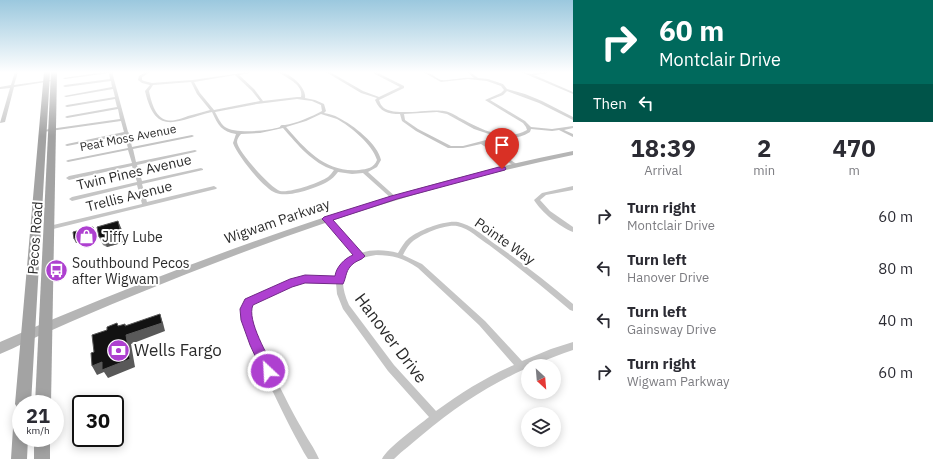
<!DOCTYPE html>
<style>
:root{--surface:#fff;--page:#f7f7f7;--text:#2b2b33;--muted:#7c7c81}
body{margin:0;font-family:"IBM Plex Sans",sans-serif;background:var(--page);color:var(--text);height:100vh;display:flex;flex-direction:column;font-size:15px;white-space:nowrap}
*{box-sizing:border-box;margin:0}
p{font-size:13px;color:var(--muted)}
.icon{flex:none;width:22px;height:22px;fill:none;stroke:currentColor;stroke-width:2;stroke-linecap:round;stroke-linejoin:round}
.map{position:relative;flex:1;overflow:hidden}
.panel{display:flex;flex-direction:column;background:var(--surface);width:360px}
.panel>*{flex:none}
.banner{background:#00695c;color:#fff;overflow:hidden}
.needle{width:26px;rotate:154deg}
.controls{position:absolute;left:521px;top:359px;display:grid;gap:8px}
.controls a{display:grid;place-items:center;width:40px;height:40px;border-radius:50%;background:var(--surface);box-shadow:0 2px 10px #0003;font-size:20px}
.speed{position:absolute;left:12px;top:395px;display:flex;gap:8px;font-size:20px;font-weight:700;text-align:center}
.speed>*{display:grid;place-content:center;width:52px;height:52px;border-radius:50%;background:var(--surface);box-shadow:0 2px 10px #0003;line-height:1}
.speed small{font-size:10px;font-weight:400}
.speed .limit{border:2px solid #111;border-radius:6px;background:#fff;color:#111}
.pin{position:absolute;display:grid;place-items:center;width:34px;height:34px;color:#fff;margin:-41px -17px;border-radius:50% 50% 50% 0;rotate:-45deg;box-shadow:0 0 4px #0007}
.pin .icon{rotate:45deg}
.me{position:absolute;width:44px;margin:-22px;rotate:335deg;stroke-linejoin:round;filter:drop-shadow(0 0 3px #0008)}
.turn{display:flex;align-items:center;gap:14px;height:84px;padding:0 20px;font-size:18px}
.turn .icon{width:52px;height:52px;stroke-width:2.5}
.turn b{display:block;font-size:28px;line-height:34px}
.then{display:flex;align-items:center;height:38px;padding:0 20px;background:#0003;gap:8px;font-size:15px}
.eta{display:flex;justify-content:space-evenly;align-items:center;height:68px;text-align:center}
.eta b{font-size:24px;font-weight:700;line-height:28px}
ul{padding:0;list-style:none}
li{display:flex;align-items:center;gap:12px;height:52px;padding:0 20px}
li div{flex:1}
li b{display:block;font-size:15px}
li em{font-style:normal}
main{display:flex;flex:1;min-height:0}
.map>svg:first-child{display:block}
</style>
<main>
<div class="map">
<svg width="573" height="459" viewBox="0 0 573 459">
<rect width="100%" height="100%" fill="#fff"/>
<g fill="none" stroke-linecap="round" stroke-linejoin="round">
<!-- street -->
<g fill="#c5c5c5" fill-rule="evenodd">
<path d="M 15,72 L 18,72 L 14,85 L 50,80 L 52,81 L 14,87 L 5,122 L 0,123 L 10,88 L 0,89 L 0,87 L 11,85 Z"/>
<path d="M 106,72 L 112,72 L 128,132 L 129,133 L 129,134 L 132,147 L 192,135 L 194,136 L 192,137 L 133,149 L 136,162 L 195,150 L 197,151 L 195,152 L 137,165 L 142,181 L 201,168 L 203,169 L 203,170 L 142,184 L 147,202 L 214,186 L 217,188 L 216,189 L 49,230 L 47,229 L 46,228 L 49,226 L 142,204 L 137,185 L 72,201 L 69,199 L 72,197 L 137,182 L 132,166 L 69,180 L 66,178 L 69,176 L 132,163 L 128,150 L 68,162 L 66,161 L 68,160 L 128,148 L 124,135 L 67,146 L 65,145 L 67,144 L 124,132 L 121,121 L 43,132 L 41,131 L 43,130 L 120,119 L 118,109 L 67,118 L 65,117 L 67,116 L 117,107 L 115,99 L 67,107 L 65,106 L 67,105 L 115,97 L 113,89 L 66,97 L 64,96 L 112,87 L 111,81 L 65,87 L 63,86 L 65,85 L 110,79 L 109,73 L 65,79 L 63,78 Z"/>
<path d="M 143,72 L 146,72 L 149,73 L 142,77 L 142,80 L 144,81 L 152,83 L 192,80 L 250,72 L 250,73 L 239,75 L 254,89 L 263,101 L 297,97 L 301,97 C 304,85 287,78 278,72 C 288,71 307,87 305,98 L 315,100 L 324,104 L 326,111 L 324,113 C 329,114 334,115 339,118 C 353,125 378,144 381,160 L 377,167 L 368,172 L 397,198 L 396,199 L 392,199 L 363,173 L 352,174 L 338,172 C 335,176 332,179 327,182 C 316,188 288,198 276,193 C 264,189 237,155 233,143 L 236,134 C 222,132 218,125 212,112 C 177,120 156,138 145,91 L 150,85 L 142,83 L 138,80 L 139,76 L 144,73 ZM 235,75 L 252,91 L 260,101 L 214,110 L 200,93 L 194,82 ZM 191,82 L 197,94 L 210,110 C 203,112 196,114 188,116 C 182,118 174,122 166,120 C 155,117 151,101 149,91 L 153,85 ZM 297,99 L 312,101 L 321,105 L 322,111 C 313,116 295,124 285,125 C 284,125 283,125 282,125 C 281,125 280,126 280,127 C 269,131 235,134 225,127 C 220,123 218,117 215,112 L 257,104 ZM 321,114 C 326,116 332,117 337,119 C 350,126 373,145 377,160 C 374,168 367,169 359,170 C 326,173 306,150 286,127 L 306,121 ZM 283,128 C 298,145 312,163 334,170 C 332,173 330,175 328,177 C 319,183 290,193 280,191 C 271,188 238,152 237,142 C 237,139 239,136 241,134 L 260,133 Z"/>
<path d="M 326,72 L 330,72 L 363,91 L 379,97 L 400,87 L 373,73 L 373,72 L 376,72 L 404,86 L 404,88 L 379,100 C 380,102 380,104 382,106 C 391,118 430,108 444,111 C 452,112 457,117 464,120 C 482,130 507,142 527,130 L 526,127 L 523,123 L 485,100 L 501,93 L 504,90 L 501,86 L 487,81 L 468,79 L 441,82 L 423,72 C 430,71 435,78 441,80 C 447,81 465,77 474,78 L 467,72 L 470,72 L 478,78 L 488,79 L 503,84 L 507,89 L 525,94 L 542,101 L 573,117 L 573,120 L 539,103 L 507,91 L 503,95 L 490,100 L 525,121 L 531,127 L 552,129 L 573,126 L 573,128 L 564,130 L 573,134 L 573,137 L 559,130 L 552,131 L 531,129 L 530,132 C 519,139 509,139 496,136 L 490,142 L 485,143 L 518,165 L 518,166 L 514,166 L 481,144 L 463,148 L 448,148 L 416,131 L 402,121 L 400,114 C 388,114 380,112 375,100 L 377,98 L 361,93 ZM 437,112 L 447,114 L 474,129 L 492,135 L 486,140 L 463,146 L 451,146 L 418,129 L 405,120 L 404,114 Z"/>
<path d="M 521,72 L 525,72 L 531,74 L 548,72 L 548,73 L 534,75 L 573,92 L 573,94 Z"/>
<path d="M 573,186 L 573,190 L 546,195 L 540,200 L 550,211 L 573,227 L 573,232 C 560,227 541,212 534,200 L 542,193 Z"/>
<path d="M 327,217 L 329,218 L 361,253 C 373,249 386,250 398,253 C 401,248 404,242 409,238 C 419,230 445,220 458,222 C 471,225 482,234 492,242 C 520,261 547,282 573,304 L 573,311 L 570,310 C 544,288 517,266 489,245 C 479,239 469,228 457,226 C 445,224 418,235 410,244 C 407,247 405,251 403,255 L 422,264 L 485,321 L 522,361 L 551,349 L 573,342 L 573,350 C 514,370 470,395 422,435 C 413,443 403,450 394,459 L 382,459 C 387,448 418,426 429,417 L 388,371 L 343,309 L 337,294 L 336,283 C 326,282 315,280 305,282 C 296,284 286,288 277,292 C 271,294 252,301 251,307 C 247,324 290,409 301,427 C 306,437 315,449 319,459 L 308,459 C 295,439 237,325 244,306 C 244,305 247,301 247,300 C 253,294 296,278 306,276 C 316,275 327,277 337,278 C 339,268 346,259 355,255 L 325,220 L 324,219 ZM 376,255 C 393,255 403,258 418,268 L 479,325 L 514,365 C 486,377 461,393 436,411 L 394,365 L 349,305 C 336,276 344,260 376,255 Z"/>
</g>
<!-- secondary -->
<path fill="#b5b5b5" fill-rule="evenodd" d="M 573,151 L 573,155 C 420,186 276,237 132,296 C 104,307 77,319 50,331 C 33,338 17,347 0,354 L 0,342 C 68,312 136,285 206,259 C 326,214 447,176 573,151 Z"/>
<!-- primary -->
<g fill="#a3a3a3" fill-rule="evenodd">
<path d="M 44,72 L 50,72 L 31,404 L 21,404 L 21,411 L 18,409 L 15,404 Z"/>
<path d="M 51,72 L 57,72 L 51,404 L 35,404 Z"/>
<path d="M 21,420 L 21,438 L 28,438 L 27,459 L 11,459 L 13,428 L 15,422 Z"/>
<rect x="34" y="438" width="16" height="21"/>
</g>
</g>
<!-- wall -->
<path fill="#888" d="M 122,230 L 125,242 L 107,247 L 103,245 L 99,237 Z"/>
<!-- shaded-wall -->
<g fill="#595959">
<path d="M 118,221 L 122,230 L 125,242 L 107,247 L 103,238 Z"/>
<path d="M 93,227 L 95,231 L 96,237 L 76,243 L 74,239 Z"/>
<path d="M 160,314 L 163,323 L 165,331 L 131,344 L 135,367 L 108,378 L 104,372 L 97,375 L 92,366 L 125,326 L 125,324 L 129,332 Z"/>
</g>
<!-- building -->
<g fill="#121212" stroke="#595959">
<path d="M 118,221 L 121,233 L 103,238 L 99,237 L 97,227 Z"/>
<path d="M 93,227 L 94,233 L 74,239 L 73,232 Z"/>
<path d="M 160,314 L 162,323 L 126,335 L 130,359 L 102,370 L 102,362 L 92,366 L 91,353 L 94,352 L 92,335 L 107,330 L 107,327 L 117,323 L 118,326 L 125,324 L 125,326 Z"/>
</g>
<!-- sky -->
<linearGradient id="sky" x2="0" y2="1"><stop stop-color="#9bc8de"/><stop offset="0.53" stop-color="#fff"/><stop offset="1" stop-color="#fff" stop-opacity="0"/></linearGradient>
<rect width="573" height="136" fill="url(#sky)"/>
<!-- route -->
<path fill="#ae40d0" stroke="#712a87" d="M 499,167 L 505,167 L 506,169 L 505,170 L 397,199 L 333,220 L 365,256 C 362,260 358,260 354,263 C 345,270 347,276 343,284 L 305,283 L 292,287 L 253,305 C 246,320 269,357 275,371 L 273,375 L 268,377 L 264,375 L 250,345 L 241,320 L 240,309 L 245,299 L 290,279 L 305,275 L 335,276 C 336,267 345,258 353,255 L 324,221 L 322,219 L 324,217 L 391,196 Z"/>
<!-- icons -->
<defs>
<symbol id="shop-disc" viewBox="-11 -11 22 22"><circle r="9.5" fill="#ae40d0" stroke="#fff"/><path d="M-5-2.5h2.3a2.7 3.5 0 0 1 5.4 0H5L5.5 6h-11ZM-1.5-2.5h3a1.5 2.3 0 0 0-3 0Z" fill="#fff"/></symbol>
<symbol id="bus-disc" viewBox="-11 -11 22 22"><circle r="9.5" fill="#ae40d0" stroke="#fff"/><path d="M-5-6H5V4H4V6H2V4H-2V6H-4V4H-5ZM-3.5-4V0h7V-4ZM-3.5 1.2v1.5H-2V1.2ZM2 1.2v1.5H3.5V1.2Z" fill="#fff"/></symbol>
<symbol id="bank-disc" viewBox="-11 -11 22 22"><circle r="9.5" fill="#ae40d0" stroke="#fff"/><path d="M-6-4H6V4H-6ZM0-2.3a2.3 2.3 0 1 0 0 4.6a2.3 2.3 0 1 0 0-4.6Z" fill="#fff"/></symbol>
</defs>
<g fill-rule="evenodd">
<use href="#shop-disc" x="74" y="224" width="25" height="25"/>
<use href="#bus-disc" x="44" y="258" width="25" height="25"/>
<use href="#bank-disc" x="106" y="338" width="25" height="25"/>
</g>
<g text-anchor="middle" stroke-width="4" stroke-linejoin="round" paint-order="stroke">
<!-- far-street labels -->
<g font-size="12" fill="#2b2b2b" stroke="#fff">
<text transform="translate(128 138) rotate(-11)" y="4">Peat Moss Avenue</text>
</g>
<!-- street labels -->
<g font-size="14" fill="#2b2b2b" stroke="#fff">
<text transform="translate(134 172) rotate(-13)" y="5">Twin Pines Avenue</text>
<text transform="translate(129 196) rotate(-14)" y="5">Trellis Avenue</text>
<text transform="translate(277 221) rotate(-19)" y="5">Wigwam Parkway</text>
<text transform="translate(35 238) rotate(-86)" y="5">Pecos Road</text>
<text transform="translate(505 241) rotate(35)" y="5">Pointe Way</text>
</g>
<!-- poi labels -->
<g font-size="14" fill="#2b2b2b" stroke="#fff" text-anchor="start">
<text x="102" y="242">Jiffy Lube</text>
<text x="72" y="268">Southbound Pecos<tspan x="72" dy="16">after Wigwam</tspan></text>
</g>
<!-- near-street labels -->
<g font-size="17" fill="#2b2b2b" stroke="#fff">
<text transform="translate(391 338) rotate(53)" y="6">Hanover Drive</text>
</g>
<!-- near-poi labels -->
<g font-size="17" fill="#2b2b2b" stroke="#fff" text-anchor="start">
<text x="134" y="356">Wells Fargo</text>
</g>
</g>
</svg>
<div class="controls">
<a><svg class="needle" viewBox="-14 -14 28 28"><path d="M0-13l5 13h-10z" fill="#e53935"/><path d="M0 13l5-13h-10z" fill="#7c7c81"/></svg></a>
<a><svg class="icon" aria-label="layers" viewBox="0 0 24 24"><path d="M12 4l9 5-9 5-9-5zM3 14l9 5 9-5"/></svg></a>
</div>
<div class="speed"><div>21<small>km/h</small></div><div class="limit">30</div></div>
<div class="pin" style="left:502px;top:169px;background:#d93025"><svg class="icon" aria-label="arrive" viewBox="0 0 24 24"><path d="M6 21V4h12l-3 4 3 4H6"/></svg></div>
<svg class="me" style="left:268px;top:371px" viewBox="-20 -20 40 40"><circle r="17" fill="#ae40d0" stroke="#fff" stroke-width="3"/><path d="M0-11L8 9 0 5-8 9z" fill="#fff"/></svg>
</div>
<section class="panel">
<div class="banner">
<div class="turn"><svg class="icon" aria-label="right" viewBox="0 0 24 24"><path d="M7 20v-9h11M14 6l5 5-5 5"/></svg><div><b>60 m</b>Montclair Drive</div></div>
<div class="then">Then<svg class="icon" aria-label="left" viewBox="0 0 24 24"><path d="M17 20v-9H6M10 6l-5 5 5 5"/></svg></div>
</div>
<div class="eta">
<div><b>18:39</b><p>Arrival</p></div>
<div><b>2</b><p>min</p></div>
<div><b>470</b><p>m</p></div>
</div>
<ul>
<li><svg class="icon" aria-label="right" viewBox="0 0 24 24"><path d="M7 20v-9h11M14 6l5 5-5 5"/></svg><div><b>Turn right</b><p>Montclair Drive</p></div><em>60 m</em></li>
<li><svg class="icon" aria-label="left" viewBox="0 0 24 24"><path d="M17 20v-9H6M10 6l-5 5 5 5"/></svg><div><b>Turn left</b><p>Hanover Drive</p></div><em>80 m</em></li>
<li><svg class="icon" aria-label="left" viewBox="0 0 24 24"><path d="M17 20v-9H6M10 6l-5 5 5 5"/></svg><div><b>Turn left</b><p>Gainsway Drive</p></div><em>40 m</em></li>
<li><svg class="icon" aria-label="right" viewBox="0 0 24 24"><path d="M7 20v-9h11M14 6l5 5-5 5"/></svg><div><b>Turn right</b><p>Wigwam Parkway</p></div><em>60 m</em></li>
</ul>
</section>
</main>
